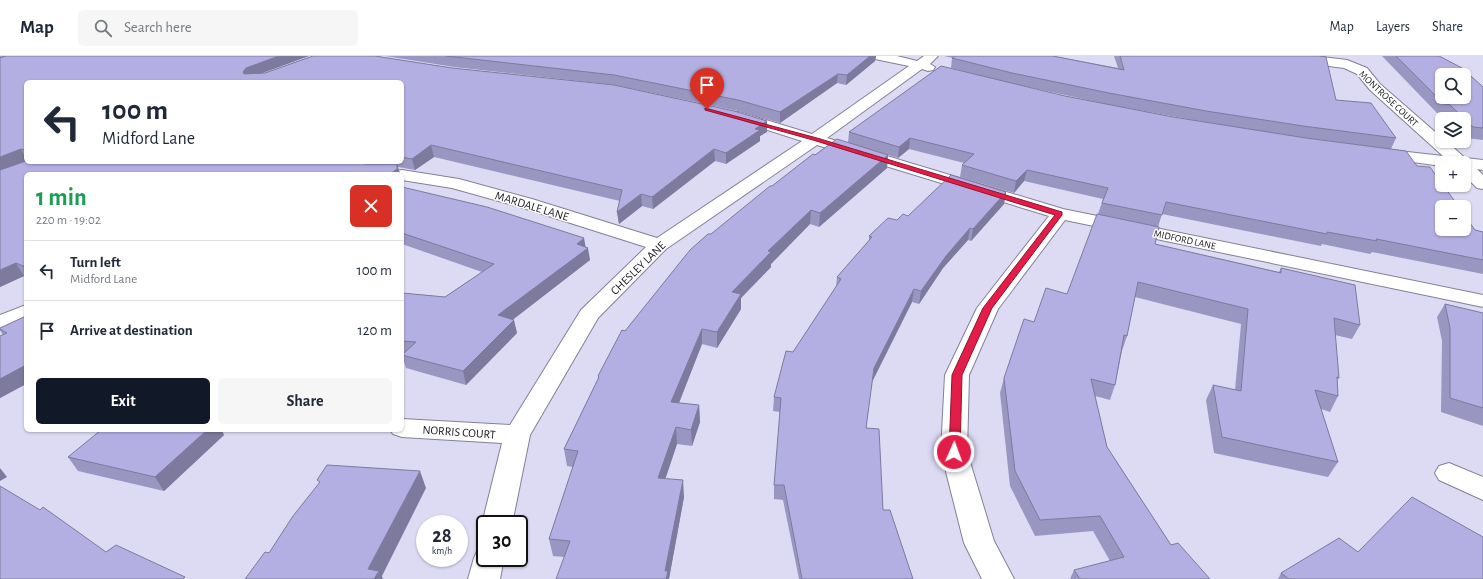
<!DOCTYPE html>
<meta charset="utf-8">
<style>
:root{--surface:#fff;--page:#f6f6f7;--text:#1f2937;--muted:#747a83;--line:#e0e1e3;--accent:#111827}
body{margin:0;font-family:"Alegreya Sans",sans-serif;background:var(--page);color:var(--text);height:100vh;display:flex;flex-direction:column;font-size:15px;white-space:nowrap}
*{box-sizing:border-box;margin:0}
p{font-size:13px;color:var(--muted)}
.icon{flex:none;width:22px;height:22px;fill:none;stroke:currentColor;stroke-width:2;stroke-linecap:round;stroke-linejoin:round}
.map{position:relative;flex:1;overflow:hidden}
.details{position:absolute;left:24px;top:116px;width:380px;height:260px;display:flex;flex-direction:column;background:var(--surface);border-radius:6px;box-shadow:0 1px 3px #0004}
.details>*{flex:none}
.top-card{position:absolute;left:24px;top:24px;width:380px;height:84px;border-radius:6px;box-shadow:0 1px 3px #0004;background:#fff;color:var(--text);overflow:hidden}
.buttons{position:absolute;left:1435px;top:12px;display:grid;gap:8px}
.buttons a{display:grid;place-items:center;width:36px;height:36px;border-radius:6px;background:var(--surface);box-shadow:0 1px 3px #0004;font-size:20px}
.speed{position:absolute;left:416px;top:459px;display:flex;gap:8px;font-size:20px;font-weight:700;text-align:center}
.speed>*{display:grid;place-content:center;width:52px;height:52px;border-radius:50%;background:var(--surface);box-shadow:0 1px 3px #0004;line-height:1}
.speed small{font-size:10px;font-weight:400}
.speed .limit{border:2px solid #111;border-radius:6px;background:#fff;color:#111}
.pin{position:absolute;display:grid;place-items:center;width:34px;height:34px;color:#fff;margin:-41px -17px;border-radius:50% 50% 50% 0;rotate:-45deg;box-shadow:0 0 4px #0007}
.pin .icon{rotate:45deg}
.me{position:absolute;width:44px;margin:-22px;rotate:2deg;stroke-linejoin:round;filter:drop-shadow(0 0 3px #0008)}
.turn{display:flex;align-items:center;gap:14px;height:84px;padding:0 12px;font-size:18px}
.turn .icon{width:52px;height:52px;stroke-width:2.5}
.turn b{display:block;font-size:28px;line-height:34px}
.round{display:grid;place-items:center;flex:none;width:42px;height:42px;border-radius:6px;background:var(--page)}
.overview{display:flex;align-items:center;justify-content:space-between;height:68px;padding:0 12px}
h1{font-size:24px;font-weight:600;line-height:30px;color:#1e9e55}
.primary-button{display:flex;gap:8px;margin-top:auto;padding:8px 12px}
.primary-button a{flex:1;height:46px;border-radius:6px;background:var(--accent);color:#fff;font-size:16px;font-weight:600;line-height:46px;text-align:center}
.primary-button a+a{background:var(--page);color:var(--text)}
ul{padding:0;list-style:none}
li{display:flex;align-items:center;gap:12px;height:60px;padding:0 12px;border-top:1px solid var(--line)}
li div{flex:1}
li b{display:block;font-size:15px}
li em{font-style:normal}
header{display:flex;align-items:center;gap:24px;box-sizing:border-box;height:56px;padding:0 20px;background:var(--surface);border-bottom:1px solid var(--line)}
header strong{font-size:19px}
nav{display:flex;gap:22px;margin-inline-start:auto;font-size:14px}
.search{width:280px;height:36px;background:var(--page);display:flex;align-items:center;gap:10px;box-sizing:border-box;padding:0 14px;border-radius:6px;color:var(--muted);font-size:15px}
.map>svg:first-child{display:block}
</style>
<header>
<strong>Map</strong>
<div class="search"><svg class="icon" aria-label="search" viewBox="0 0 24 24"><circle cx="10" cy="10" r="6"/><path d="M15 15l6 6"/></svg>Search here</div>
<nav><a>Map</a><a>Layers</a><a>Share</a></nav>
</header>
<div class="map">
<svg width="1483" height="523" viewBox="0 0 1483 523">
<rect width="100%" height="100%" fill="#dcdbf3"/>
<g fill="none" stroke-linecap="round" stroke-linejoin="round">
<defs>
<g id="minor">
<path d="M 874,0 L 897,0 L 917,5 L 924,0 L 938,0 L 930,8 L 935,11 L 933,14 L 928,15 L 922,13 L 827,82 L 1063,153 L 1483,239 L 1483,251 L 1065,164 L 998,253 L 969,319 L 967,396 L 994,485 L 1014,523 L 982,523 L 964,487 L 941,396 L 945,319 L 977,252 L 1049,160 L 817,89 L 666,193 L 598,262 L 530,379 L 512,468 L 485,468 L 485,473 L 482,468 L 502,387 L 402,381 L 393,378 L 390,374 L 402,374 L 402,363 L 510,369 L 581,254 L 646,191 L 520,151 L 452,132 L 402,124 L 402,118 L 394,118 L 396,115 L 402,114 L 459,123 L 532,143 L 657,182 L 802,85 L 733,63 L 731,60 L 733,57 L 738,56 L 743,57 L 812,78 L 909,10 L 875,3 Z"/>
<path d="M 1277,0 L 1314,0 L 1347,4 L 1367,12 L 1380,28 L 1442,82 L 1442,85 L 1446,85 L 1465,102 L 1483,104 L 1483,114 L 1477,113 L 1483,119 L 1483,133 L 1477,132 L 1464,119 L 1464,107 L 1442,107 L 1442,110 L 1375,101 L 1373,98 L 1375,95 L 1381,93 L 1443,100 L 1370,34 L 1357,18 L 1344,12 L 1283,4 L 1278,3 Z"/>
<path d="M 26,249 L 26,264 L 0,274 L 0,259 Z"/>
<path d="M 1449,407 L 1483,421 L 1483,444 L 1439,424 L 1435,417 L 1439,410 Z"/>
<path d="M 485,491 L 485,502 L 504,502 L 500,523 L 468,523 L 474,502 L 478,493 Z"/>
</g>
</defs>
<!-- minor casing -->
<use href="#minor" stroke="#828196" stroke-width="2"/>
<!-- minor -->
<use href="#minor" fill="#fff" fill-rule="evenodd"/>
</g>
<!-- wall -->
<g fill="#9a96c2" fill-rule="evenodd">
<path d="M 0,0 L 309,0 L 261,17 L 265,17 L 313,0 L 375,0 L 452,12 L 614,29 L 734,55 L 767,65 L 767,76 L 760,80 L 760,85 L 726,108 L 715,105 L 653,153 L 642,150 L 619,168 L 617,156 L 620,145 L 434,101 L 415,114 L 398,111 L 400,118 L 26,118 L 26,221 L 24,220 L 0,231 ZM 26,26 L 402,26 L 402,106 L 366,106 L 378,108 L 365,108 L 353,106 L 26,106 L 26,105 L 14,109 L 26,105 Z"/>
<path d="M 385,0 L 876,0 L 875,5 L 846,29 L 837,27 L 780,67 L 738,55 L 615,29 L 454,11 Z"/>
<path d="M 944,0 L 1053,0 L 1118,12 L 1114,0 L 1319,0 L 1336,44 L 1396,82 L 1391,93 L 1298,81 L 1417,110 L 1475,174 L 1483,176 L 1483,218 L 1372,196 L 1370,198 L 1322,188 L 1321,190 L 1162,158 L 1158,171 L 1155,188 L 1279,216 L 1281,212 L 1360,269 L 1352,283 L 1335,279 L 1339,322 L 1337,324 L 1338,340 L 1330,356 L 1321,353 L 1338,406 L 1328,421 L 1214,397 L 1206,344 L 1213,329 L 1235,334 L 1241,268 L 1135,241 L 1127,280 L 1122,295 L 1115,329 L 1110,344 L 1095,340 L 1107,391 L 1171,489 L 1210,523 L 1070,523 L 1074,514 L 1110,505 L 1093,475 L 1035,480 L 1010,430 L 1000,337 L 1004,322 L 1034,266 L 1067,238 L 1098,158 L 1103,143 L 1024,125 L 1014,137 L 960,121 L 962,109 L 964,107 L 909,93 L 898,102 L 888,99 L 887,112 L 819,171 L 810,168 L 771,208 L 771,211 L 741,242 L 741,253 L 717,292 L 702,288 L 679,347 L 699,349 L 700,366 L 692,390 L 677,388 L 665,423 L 684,441 L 669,522 L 564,501 L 553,500 L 549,483 L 573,411 L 567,410 L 564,393 L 598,323 L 598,320 L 625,275 L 711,178 L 772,130 L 815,99 L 848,87 L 849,76 L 1065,40 L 1173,61 L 1199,65 L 1106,48 L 1010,27 L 951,12 L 952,2 L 953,2 Z"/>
<path d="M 1382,0 L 1439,0 L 1483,31 L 1483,84 L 1466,82 L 1464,80 L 1464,63 L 1447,63 L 1443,59 L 1438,58 Z"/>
<path d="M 402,131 L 586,191 L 590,204 L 513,263 L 517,277 L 466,329 L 406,312 L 402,299 L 403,298 L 402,298 L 402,237 L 445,241 L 482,216 L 402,188 Z"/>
<path d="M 1006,136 L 1004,148 L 971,185 L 968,184 L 943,212 L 919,248 L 912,246 L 872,326 L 866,372 L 883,454 L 913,523 L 799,523 L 783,444 L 774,443 L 774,429 L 780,356 L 773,355 L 774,341 L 793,296 L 836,231 L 837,221 L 869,185 L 869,180 L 897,164 L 908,160 Z"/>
<path d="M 1445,248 L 1483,257 L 1483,370 L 1441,356 L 1442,285 L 1437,261 Z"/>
<path d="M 26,260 L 26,328 L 0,342 L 0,280 L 3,279 L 0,274 L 0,272 Z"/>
<path d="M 224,379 L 164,435 L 78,415 L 68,401 Z"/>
<path d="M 1358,496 L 1483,523 L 1278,523 L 1281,517 Z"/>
</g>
<!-- shaded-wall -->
<g fill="#7d7a9e">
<path d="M 279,0 L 309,0 L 249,22 L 243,16 L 246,12 Z"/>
<path d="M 870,0 L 876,0 L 875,5 L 846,29 L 847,19 Z"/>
<path d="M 838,18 L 837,27 L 780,67 L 780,56 Z"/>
<path d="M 767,65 L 767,76 L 760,80 L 760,85 L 726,108 L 726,97 L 755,73 Z"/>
<path d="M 910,82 L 909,93 L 898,102 L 899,91 Z"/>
<path d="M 431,89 L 434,101 L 415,114 L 412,103 Z"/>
<path d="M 21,93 L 26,103 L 26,105 L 0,115 L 0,101 Z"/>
<path d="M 714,93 L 715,105 L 653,153 L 652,141 Z"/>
<path d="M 888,99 L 887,112 L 819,171 L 820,157 Z"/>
<path d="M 397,108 L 400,118 L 390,118 Z"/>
<path d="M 1027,114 L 1024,125 L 1014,137 L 1016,125 Z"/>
<path d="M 1006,136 L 1004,148 L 971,185 L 973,173 Z"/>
<path d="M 641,138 L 642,150 L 619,168 L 617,156 Z"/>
<path d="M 811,154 L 810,168 L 771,208 L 771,211 L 741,242 L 741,253 L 717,292 L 717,276 L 732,236 L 768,195 Z"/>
<path d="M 970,172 L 968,184 L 943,212 L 919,248 L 921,235 L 946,200 Z"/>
<path d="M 584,182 L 586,193 L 588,192 L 590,204 L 501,273 L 498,259 L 577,188 Z"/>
<path d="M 16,207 L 24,220 L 0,231 L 0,214 Z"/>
<path d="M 26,209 L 26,215 L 23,210 Z"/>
<path d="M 914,233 L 912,246 L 872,326 L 874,312 Z"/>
<path d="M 514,264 L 517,277 L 466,329 L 463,315 Z"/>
<path d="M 702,273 L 702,288 L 673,362 L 671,346 Z"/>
<path d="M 26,309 L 26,328 L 0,342 L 0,323 Z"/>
<path d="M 699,349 L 700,366 L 692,390 L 691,374 Z"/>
<path d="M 676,371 L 677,388 L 660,439 L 658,422 Z"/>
<path d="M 207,374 L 222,374 L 224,379 L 164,435 L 155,421 Z"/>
<path d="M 0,412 L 7,421 L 0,425 Z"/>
<path d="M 420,415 L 426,432 L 382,520 L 383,523 L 373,523 L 368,513 Z"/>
<path d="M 683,424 L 684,441 L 669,523 L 666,523 L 665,515 Z"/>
</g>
<!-- building -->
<g fill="#b3afe2" stroke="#7d7a9e" fill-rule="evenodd">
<path d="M 6,0 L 279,0 L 246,12 L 243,16 L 244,18 L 265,17 L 313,0 L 375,0 L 452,12 L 614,29 L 734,55 L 767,65 L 755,73 L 760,74 L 726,97 L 714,93 L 652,141 L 641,138 L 617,156 L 622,134 L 431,89 L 412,103 L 402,101 L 402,26 L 26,26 L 26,94 L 21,93 L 0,101 L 0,2 Z"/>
<path d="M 446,0 L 870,0 L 847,19 L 838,18 L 780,56 L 738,44 L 614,19 Z"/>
<path d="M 955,0 L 1053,0 L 1124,14 L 1120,0 L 1319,0 L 1326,1 L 1336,44 L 1371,47 L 1396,82 L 1303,70 L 1206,55 L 1109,37 L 1012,17 L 952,2 Z"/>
<path d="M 1396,0 L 1439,0 L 1462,12 L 1483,31 L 1483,72 L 1473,71 L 1449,48 L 1444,48 ZM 1442,19 L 1464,19 L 1464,41 L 1442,41 Z"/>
<path d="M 941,10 L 1065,40 L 1173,61 L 1306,82 L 1406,95 L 1417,110 L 1430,111 L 1442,128 L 1442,129 L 1443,129 L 1459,151 L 1442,151 L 1442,173 L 1464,173 L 1464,159 L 1475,174 L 1483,176 L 1483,204 L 1376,183 L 1377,185 L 1327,176 L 1327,178 L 1166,146 L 1162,159 L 1102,147 L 1108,132 L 1027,114 L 1016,125 L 962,109 L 974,98 L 910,82 L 899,91 L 849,76 Z"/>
<path d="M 837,83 L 888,99 L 820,157 L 811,154 L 768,195 L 771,196 L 732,236 L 741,238 L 717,276 L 702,273 L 671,346 L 699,349 L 691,374 L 676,371 L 658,422 L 683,424 L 665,515 L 668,515 L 666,523 L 556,523 L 570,485 L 549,483 L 578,395 L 564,393 L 599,321 L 598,320 L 622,274 L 625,275 L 690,194 L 708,178 L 711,178 L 770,130 L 772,130 L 813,98 L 815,99 Z"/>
<path d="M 26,105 L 26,106 L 353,106 L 365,108 L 397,108 L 397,113 L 390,118 L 26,118 L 26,209 L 23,210 L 16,207 L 0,214 L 0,114 Z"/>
<path d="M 951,119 L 1006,136 L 973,173 L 970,172 L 946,200 L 921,235 L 914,233 L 874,312 L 866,372 L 879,373 L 883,454 L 890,454 L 913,523 L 802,523 L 784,429 L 774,429 L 781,342 L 774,341 L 786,295 L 793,296 L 841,223 L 837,221 L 872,181 L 869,180 L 888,162 L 897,164 L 903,158 L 908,160 Z"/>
<path d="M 402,131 L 487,151 L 584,182 L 577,188 L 588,192 L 498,259 L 514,264 L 463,315 L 402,299 L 416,286 L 402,285 L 402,237 L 445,241 L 494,208 L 402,177 Z"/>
<path d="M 1097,158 L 1159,171 L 1155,188 L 1281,217 L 1281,212 L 1355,229 L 1360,269 L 1334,262 L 1339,322 L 1337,321 L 1338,340 L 1315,334 L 1338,406 L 1222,381 L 1213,329 L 1241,335 L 1248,253 L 1138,226 L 1127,280 L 1124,279 L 1115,329 L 1091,323 L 1107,391 L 1171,489 L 1178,487 L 1210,523 L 1080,523 L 1074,514 L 1124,501 L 1100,460 L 1040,464 L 1015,415 L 1004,322 L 1024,263 L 1034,266 L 1046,232 L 1067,238 Z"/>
<path d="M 1445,248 L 1483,257 L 1483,352 L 1450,342 L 1450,272 Z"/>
<path d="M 26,260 L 26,309 L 0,323 L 0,280 L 7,277 L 0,273 L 0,272 Z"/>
<path d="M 101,374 L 207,374 L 155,421 L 68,401 Z"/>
<path d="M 327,409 L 420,415 L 368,513 L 379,515 L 374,523 L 245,523 L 265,496 L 269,497 L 293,460 L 320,426 L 317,424 Z"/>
<path d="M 0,430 L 40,454 L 43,451 L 106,496 L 116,489 L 185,521 L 183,523 L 0,523 Z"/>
<path d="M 1412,441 L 1483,481 L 1483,523 L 1289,523 L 1281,517 L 1339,482 L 1358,496 Z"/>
</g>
<!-- route -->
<path fill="#e11d48" stroke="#92132f" d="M 705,52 L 817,82 L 1062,156 L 1062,159 L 992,252 L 962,319 L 960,396 L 958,398 L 951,398 L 949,396 L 952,319 L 983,252 L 1055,159 L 813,84 L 705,54 Z"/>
<g text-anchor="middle" stroke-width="3" stroke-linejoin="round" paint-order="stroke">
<!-- far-street labels -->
<g font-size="10" fill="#181720" stroke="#fff">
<text transform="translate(1389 42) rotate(43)" y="4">MONTROSE COURT</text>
<text transform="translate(1185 183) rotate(12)" y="4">MIDFORD LANE</text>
</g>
<!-- street labels -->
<g font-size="12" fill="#181720" stroke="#fff">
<text transform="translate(532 150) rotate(17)" y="4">MARDALE LANE</text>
<text transform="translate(638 212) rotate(-44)" y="4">CHESLEY LANE</text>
<text transform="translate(459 376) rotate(4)" y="4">NORRIS COURT</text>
</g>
</g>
</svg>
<div class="buttons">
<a><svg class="icon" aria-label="search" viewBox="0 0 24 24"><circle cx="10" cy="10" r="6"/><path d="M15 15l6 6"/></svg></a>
<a><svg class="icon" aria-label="layers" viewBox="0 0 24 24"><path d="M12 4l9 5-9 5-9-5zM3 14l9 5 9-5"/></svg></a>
<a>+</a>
<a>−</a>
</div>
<div class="speed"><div>28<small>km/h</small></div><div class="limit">30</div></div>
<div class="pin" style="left:707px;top:53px;background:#d93025"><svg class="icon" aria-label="arrive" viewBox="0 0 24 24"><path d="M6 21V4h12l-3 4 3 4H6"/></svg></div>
<svg class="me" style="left:954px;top:396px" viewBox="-20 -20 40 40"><circle r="17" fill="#e11d48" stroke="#fff" stroke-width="3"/><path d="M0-11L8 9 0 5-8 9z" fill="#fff"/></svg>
<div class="top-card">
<div class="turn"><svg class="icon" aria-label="left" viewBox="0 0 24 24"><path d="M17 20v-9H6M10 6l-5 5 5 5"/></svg><div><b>100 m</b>Midford Lane</div></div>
</div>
<section class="details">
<div class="overview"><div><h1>1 min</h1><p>220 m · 19:02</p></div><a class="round" style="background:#d93025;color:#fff"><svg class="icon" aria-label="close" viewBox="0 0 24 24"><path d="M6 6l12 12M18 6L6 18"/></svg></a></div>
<ul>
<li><svg class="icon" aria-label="left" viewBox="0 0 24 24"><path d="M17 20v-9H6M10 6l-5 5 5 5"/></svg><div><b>Turn left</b><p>Midford Lane</p></div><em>100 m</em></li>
<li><svg class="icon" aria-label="arrive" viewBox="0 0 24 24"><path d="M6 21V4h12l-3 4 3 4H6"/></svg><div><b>Arrive at destination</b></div><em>120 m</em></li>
</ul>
<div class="primary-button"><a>Exit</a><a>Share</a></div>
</section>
</div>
